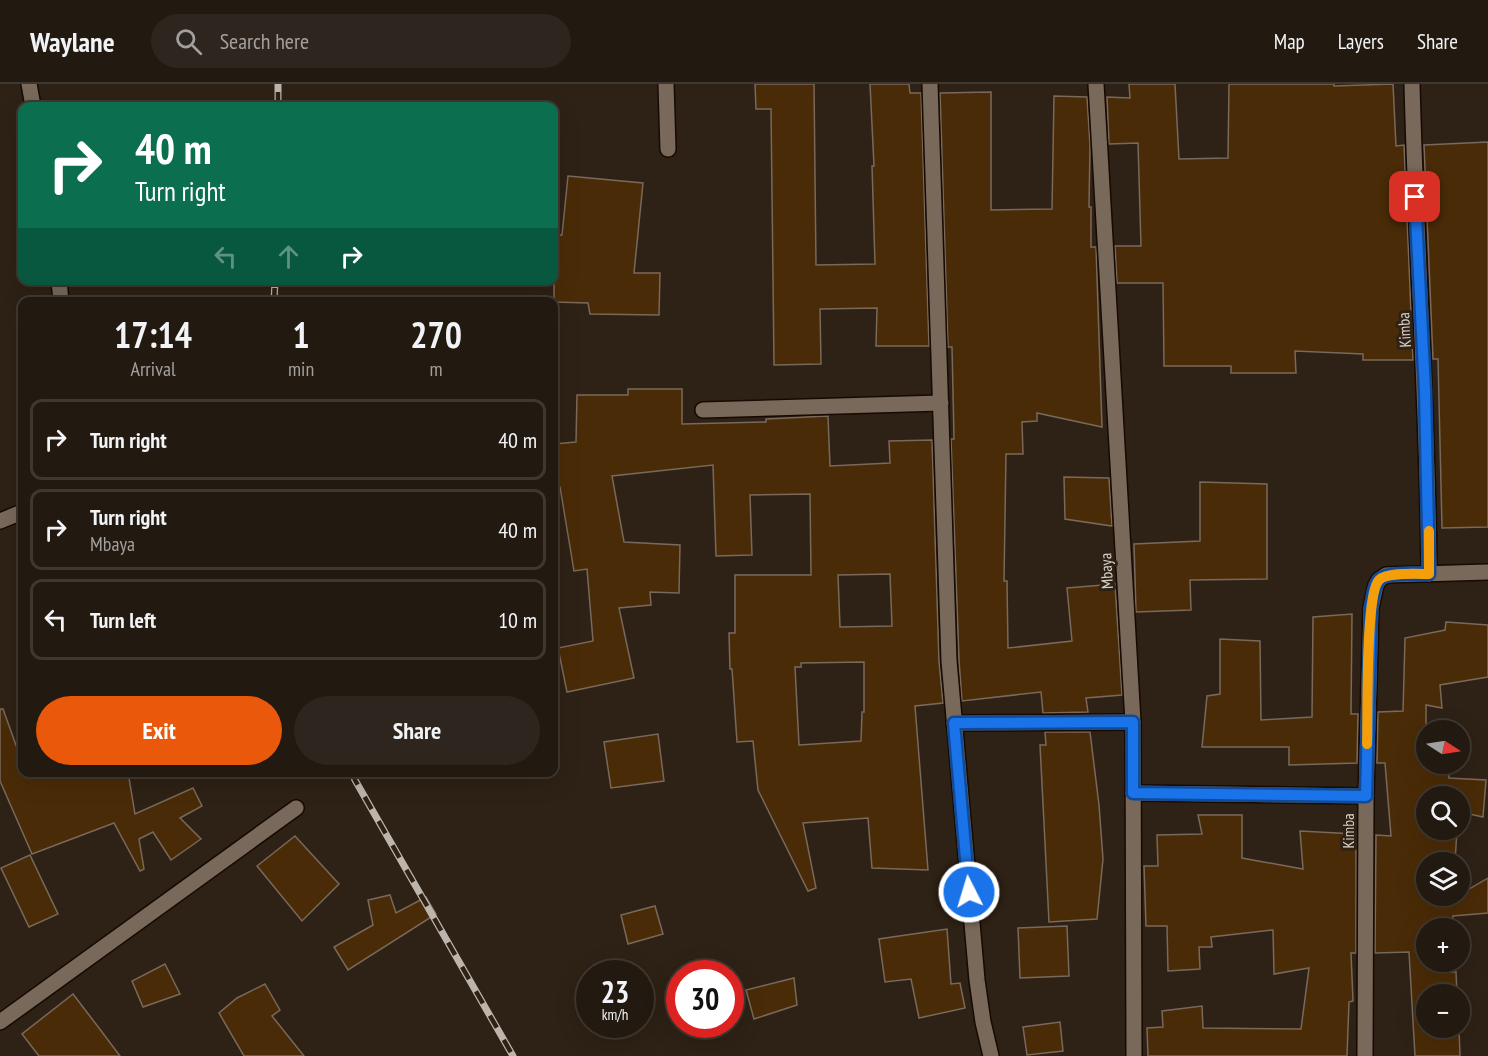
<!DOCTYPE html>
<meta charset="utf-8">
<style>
:root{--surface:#221910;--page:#2e261e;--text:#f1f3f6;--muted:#a2a09f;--line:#3f3830;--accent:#ea580c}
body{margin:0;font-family:"PT Sans Narrow",sans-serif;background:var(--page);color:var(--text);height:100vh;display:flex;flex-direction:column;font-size:22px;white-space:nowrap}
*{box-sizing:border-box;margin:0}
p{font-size:20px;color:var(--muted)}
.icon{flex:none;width:33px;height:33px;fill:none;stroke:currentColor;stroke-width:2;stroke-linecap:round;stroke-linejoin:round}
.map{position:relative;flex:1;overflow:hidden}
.details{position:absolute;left:18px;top:213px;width:540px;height:480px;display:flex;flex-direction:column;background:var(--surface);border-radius:12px;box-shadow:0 6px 24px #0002,0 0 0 2px var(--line)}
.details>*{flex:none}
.hud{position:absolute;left:18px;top:18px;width:540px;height:183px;border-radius:12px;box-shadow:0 6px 24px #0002,0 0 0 2px var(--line);background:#0b6e4f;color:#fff;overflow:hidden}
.needle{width:39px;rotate:102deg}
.controls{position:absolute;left:1416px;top:636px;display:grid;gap:12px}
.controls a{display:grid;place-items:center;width:54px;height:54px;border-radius:50%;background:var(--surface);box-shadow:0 6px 24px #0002,0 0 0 2px var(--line);font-size:30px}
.speed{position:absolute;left:576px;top:876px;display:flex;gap:12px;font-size:30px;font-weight:700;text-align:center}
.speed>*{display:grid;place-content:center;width:78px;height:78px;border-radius:50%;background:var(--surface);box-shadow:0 6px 24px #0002,0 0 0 2px var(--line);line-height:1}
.speed small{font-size:15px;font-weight:400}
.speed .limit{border:9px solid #d22;background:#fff;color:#111}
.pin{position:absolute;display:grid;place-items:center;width:51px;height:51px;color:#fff;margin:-26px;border-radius:12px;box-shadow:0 3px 9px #0006}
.me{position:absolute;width:66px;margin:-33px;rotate:355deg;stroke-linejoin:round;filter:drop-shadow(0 0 4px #0008)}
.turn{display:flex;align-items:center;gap:21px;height:126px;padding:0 18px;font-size:27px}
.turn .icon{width:78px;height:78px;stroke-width:2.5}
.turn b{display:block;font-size:42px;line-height:51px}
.lanes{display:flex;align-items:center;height:57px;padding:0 18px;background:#0003;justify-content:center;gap:30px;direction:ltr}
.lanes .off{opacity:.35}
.eta{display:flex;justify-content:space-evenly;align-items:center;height:102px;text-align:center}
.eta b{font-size:36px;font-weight:800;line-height:42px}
.action{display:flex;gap:12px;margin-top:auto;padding:12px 18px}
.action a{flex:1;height:69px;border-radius:36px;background:var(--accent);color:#fff;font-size:24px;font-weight:800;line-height:69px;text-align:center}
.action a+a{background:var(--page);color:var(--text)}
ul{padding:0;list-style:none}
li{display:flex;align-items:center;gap:18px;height:81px;margin:0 12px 9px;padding:0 6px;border:3px solid var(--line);border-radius:12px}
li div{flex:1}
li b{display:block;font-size:22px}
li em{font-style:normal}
header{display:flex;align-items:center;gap:36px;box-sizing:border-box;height:84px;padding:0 30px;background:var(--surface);border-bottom:2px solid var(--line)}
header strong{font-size:28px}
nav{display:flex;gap:33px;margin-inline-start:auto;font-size:21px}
.search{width:420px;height:54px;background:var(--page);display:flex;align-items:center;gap:15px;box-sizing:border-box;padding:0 21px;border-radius:33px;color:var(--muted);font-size:22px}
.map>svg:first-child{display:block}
</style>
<header>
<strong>Waylane</strong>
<div class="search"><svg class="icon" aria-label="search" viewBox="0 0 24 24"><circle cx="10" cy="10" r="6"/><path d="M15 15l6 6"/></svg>Search here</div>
<nav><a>Map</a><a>Layers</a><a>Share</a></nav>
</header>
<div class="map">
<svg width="1488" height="972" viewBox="0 0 1488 972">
<rect width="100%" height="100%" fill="#2e2115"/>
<!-- building -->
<g fill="#4a2b07" stroke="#79695b" stroke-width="1.5" fill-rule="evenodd">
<path d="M 755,0 L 814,0 L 816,181 L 875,180 L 872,82 L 874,82 L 870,0 L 909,0 L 910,9 L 921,9 L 929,262 L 876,262 L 877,224 L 820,225 L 821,280 L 774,281 L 771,25 L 756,25 Z"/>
<path d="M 1129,0 L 1175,0 L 1179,75 L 1228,74 L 1229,0 L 1334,0 L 1334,2 L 1393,0 L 1396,62 L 1404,61 L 1413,276 L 1363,276 L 1363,270 L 1295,267 L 1296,289 L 1231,289 L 1231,282 L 1164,282 L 1163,199 L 1117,199 L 1115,162 L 1141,162 L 1138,59 L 1109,60 L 1107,13 L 1130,14 Z"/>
<path d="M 991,8 L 991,126 L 1052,125 L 1054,12 L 1087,13 L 1090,61 L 1089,123 L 1091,123 L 1091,163 L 1096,163 L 1102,343 L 1037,329 L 1037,337 L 1022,338 L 1023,370 L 1006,370 L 1004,497 L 1007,497 L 1008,564 L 1072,557 L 1067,504 L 1115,500 L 1122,611 L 1086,614 L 1088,628 L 1043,629 L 1041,608 L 962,617 L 959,576 L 951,355 L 954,355 L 952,263 L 948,263 L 940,9 Z"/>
<path d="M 1488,58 L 1488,443 L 1442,444 L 1438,275 L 1433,275 L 1424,61 Z"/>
<path d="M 568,92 L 643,99 L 634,189 L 660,189 L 659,231 L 590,230 L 588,219 L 554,218 L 554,151 L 562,151 Z"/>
<path d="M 628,305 L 682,305 L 682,340 L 766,338 L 766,335 L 828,332 L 830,382 L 890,379 L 889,357 L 932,356 L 939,577 L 943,619 L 915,622 L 928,786 L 872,784 L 868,734 L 803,739 L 816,804 L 808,807 L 758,706 L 753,657 L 737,658 L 732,585 L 730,585 L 729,549 L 735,549 L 735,491 L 811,491 L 810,410 L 750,411 L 752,471 L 716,472 L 713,381 L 612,392 L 624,458 L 680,461 L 679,509 L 650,508 L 651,521 L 619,524 L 634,594 L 567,608 L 558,564 L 593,557 L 587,485 L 574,487 L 560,403 L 554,404 L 554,360 L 576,358 L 577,311 L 628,311 ZM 890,490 L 892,542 L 840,543 L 838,491 ZM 864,578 L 864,628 L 862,628 L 861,657 L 799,661 L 795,583 L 801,583 L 801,579 Z"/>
<path d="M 1064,393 L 1109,394 L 1112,442 L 1065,435 Z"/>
<path d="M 1200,398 L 1267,400 L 1267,495 L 1190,496 L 1191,526 L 1136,528 L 1134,460 L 1200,457 Z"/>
<path d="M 1352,530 L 1351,630 L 1358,630 L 1357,679 L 1289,681 L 1289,663 L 1202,663 L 1207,612 L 1220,610 L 1220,555 L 1260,557 L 1261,636 L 1312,633 L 1313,533 Z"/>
<path d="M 1446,538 L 1488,541 L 1488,593 L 1440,601 L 1442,624 L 1426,621 L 1426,680 L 1450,680 L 1449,694 L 1486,696 L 1483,733 L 1460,728 L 1460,712 L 1426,712 L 1426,746 L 1457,746 L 1455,778 L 1426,778 L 1426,812 L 1454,812 L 1454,814 L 1488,794 L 1488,829 L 1453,832 L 1452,844 L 1426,844 L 1426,878 L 1450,878 L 1450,888 L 1456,888 L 1457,910 L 1426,910 L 1426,944 L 1459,944 L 1460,972 L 1415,972 L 1409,868 L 1375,869 L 1376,751 L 1391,752 L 1385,679 L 1377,679 L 1378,628 L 1403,627 L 1405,554 L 1445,546 Z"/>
<path d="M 0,625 L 3,625 L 22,678 L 22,688 L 128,688 L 135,730 L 193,704 L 202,722 L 180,734 L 201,755 L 171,776 L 153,748 L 139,755 L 144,785 L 140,787 L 114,739 L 32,770 L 0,697 Z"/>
<path d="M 1045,648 L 1090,648 L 1099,721 L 1103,775 L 1097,835 L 1049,838 L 1040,661 L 1046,661 Z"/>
<path d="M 658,650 L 664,697 L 611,704 L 604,658 Z"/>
<path d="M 1198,731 L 1242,731 L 1242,774 L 1303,785 L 1300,747 L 1356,750 L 1356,869 L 1351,869 L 1353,917 L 1349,918 L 1347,972 L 1148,972 L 1147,944 L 1163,943 L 1162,927 L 1202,922 L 1203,944 L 1301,945 L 1309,884 L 1274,890 L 1273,846 L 1211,853 L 1212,863 L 1199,863 L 1200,885 L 1168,887 L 1167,842 L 1146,842 L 1144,782 L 1158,782 L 1157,751 L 1202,750 Z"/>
<path d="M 295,752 L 339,800 L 302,837 L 257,782 Z"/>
<path d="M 30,771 L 58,830 L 29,843 L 1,784 Z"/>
<path d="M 390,811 L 396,829 L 426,813 L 436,830 L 348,886 L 334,863 L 373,841 L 368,816 Z"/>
<path d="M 655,822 L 663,850 L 628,860 L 621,831 Z"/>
<path d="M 1067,842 L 1069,892 L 1020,894 L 1018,844 Z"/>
<path d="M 947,845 L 951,900 L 960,899 L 965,924 L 919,934 L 911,895 L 885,898 L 879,855 Z"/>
<path d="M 165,880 L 180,910 L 143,923 L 132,897 Z"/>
<path d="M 794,894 L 797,921 L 754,935 L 746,906 Z"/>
<path d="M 265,900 L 280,926 L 272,932 L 304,972 L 244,972 L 219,929 L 237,914 Z"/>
<path d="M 73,910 L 102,948 L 120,972 L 39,972 L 22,950 Z"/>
<path d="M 1060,938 L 1063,967 L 1027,971 L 1023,943 Z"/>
</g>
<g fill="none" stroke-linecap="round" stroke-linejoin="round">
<defs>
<g id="minor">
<path d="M 29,0 L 33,22"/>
<path d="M 666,0 L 668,65"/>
<path d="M 930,0 L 949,577 L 977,896 L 983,938 L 991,972"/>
<path d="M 1096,0 L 1133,638 L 1134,972"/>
<path d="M 1412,0 C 1416,163 1428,327 1429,490"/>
<path d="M 59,196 L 61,218"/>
<path d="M 703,326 L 941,319"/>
<path d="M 0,437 L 22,428"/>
<path d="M 954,639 L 1133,638"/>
<path d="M 1133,709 L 1366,712"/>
<path d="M 0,938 L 296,724"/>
<path d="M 1365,972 L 1366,712 L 1371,524 L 1376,501 L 1379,496 L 1386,491 L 1488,488"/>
</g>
</defs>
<!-- minor casing -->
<use href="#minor" stroke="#160a02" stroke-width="18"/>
<!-- minor -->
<use href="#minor" stroke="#79695b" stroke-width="15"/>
<defs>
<g id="rail">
<path d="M 278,22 L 278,0"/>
<path d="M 274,218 L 275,196"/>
<path d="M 352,688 L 355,696 L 513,972"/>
</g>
</defs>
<!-- rail casing -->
<use href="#rail" stroke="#bdb5ac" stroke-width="7"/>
<!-- rail -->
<use href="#rail" stroke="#2e2115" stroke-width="4.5" stroke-dasharray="14" stroke-linecap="butt"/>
</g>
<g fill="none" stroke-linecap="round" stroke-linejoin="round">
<defs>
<path id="route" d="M 969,808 L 954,639 L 1133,638 L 1133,709 L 1366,712 L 1371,524 C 1373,515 1373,502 1380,495 C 1387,488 1418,490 1429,490 L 1425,307 L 1415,113"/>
</defs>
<!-- route casing -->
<use href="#route" stroke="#114b97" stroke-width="15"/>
<!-- route -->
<use href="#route" stroke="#1a73e8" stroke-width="10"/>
<!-- slow -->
<path stroke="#f59e0b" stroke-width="10" d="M 1367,660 C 1368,634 1365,510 1379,496 C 1387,488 1417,490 1429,490 L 1429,447"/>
</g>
<g text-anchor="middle" stroke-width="6" stroke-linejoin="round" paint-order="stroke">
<!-- street labels -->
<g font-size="16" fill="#dbd3cb" stroke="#2e2115">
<text transform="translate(1404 246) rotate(-93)" y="6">Kimba</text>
<text transform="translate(1106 487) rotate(-93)" y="6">Mbaya</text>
<text transform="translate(1348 747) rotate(-90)" y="6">Kimba</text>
</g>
</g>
</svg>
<div class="controls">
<a><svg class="needle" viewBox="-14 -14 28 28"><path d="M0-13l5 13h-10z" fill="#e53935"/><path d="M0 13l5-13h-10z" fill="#a2a09f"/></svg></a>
<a><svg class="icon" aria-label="search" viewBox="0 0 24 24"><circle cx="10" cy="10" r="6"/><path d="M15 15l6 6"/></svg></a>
<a><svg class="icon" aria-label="layers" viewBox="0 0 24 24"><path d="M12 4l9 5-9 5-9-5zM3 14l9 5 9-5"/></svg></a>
<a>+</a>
<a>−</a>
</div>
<div class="speed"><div>23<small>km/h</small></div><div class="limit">30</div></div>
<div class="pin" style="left:1415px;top:113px;background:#d93025"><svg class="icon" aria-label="arrive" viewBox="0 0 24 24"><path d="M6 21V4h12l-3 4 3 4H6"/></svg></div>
<svg class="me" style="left:969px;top:808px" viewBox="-20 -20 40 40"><circle r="17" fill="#1a73e8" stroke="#fff" stroke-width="3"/><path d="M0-11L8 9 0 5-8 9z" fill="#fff"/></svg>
<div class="hud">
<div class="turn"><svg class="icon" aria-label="right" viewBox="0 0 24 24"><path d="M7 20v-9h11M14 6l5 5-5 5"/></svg><div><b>40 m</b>Turn right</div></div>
<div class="lanes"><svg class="icon off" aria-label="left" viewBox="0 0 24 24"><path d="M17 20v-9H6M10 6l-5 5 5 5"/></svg><svg class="icon off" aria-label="ahead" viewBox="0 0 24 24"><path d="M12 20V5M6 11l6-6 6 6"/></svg><svg class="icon" aria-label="right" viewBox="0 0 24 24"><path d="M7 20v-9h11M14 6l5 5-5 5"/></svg></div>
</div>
<section class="details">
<div class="eta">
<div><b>17:14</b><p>Arrival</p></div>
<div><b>1</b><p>min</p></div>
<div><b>270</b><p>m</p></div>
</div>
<ul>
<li><svg class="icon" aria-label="right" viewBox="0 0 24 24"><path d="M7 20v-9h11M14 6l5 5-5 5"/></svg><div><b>Turn right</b></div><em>40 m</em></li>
<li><svg class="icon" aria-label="right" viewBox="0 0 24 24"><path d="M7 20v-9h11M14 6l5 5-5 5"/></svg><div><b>Turn right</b><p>Mbaya</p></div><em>40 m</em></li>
<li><svg class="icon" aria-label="left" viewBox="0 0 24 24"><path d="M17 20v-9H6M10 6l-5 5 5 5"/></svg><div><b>Turn left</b></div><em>10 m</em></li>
</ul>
<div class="action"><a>Exit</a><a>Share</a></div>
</section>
</div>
